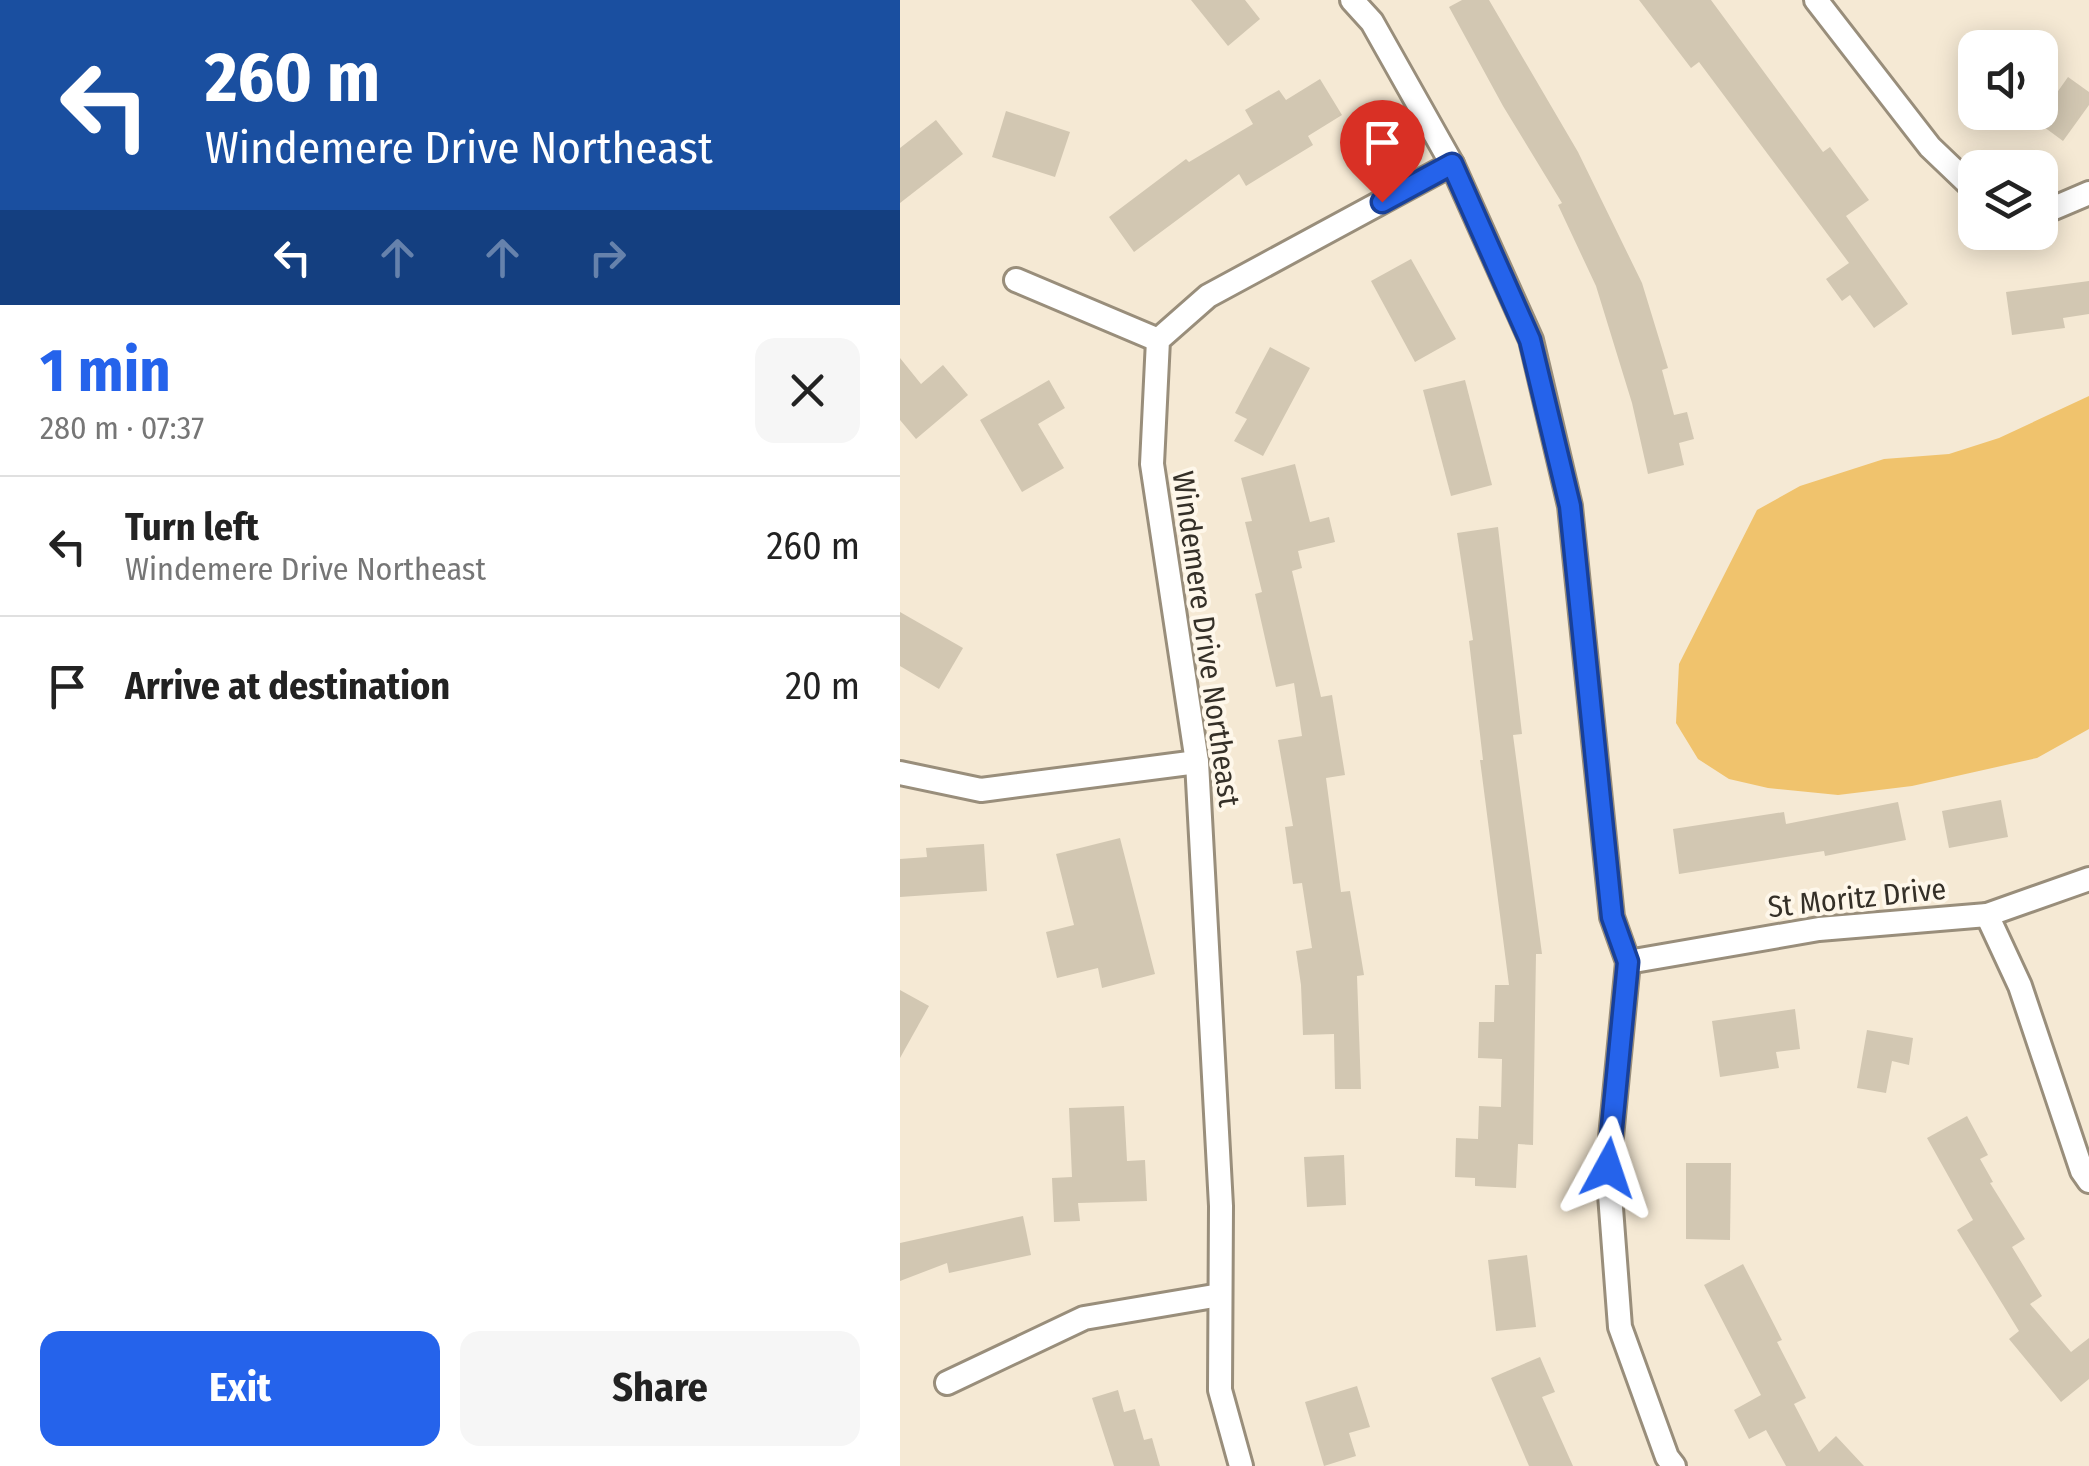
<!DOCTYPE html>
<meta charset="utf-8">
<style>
:root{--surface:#fff;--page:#f6f6f6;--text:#222;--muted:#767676;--line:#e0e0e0;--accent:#2563eb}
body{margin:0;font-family:"Fira Sans Condensed",sans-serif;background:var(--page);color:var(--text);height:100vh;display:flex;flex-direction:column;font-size:38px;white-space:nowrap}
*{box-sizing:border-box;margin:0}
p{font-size:32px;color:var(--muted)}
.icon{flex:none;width:55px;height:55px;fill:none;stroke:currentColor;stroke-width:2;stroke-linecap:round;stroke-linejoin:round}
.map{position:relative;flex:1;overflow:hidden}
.drawer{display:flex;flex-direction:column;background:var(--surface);width:900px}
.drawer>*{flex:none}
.guide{background:#1a4fa0;color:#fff;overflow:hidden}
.tools{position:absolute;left:1058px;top:30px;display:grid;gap:20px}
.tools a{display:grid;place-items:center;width:100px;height:100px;border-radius:20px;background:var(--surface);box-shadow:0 5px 25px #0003;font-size:50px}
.pin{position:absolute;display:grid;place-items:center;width:85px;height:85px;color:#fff;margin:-102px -42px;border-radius:50% 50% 50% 0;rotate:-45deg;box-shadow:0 0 10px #0007}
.pin .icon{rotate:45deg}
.me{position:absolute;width:110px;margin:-55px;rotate:5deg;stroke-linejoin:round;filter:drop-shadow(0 0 8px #0008)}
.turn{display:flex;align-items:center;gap:35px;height:210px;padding:0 40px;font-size:45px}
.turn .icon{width:130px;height:130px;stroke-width:2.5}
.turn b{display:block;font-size:70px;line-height:85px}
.lanes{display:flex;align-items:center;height:95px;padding:0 40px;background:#0003;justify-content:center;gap:50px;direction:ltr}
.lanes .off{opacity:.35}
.round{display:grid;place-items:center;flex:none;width:105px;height:105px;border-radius:20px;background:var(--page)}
.headline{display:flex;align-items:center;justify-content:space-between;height:170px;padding:0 40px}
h1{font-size:60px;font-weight:700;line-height:75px;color:var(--accent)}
.button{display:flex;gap:20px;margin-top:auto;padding:20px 40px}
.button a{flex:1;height:115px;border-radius:20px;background:var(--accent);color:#fff;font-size:40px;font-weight:700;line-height:115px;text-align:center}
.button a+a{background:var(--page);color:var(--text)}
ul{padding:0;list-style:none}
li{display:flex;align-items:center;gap:30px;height:140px;padding:0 40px;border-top:2px solid var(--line)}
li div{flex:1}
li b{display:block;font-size:38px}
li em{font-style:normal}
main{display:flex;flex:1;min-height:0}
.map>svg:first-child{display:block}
</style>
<main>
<section class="drawer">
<div class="guide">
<div class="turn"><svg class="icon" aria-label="left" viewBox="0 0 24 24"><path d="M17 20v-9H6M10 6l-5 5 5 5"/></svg><div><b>260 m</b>Windemere Drive Northeast</div></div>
<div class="lanes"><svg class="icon" aria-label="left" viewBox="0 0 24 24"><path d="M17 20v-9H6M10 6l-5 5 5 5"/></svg><svg class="icon off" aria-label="ahead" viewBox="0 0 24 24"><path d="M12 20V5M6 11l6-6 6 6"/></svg><svg class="icon off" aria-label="ahead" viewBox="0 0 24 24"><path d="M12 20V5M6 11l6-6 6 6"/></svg><svg class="icon off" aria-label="right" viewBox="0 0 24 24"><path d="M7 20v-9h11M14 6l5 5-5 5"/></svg></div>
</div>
<div class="headline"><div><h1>1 min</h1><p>280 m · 07:37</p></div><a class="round"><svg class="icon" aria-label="close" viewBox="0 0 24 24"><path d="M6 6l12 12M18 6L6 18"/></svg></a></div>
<ul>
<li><svg class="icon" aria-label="left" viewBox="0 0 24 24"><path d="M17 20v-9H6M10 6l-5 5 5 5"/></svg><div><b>Turn left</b><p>Windemere Drive Northeast</p></div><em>260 m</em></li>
<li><svg class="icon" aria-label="arrive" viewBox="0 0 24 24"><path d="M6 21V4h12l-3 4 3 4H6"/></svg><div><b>Arrive at destination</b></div><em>20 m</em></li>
</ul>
<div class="button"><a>Exit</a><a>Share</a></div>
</section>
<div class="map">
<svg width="1189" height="1466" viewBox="0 0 1189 1466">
<rect width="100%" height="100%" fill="#f5e9d4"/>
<!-- water -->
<path fill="#f0c36d" d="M 1189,396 L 1189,729 L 1137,758 L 1012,786 L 938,795 L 868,788 L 829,779 L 798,759 L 776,723 L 779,664 L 857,510 L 900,486 L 984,459 L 1049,454 L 1099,438 Z"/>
<!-- building -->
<g fill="#d2c7b2">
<path d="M 291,0 L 345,0 L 360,19 L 328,46 Z"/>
<path d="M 562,0 L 589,0 L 678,152 L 742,283 L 768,368 L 762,370 L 774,415 L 787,412 L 794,439 L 779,443 L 784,465 L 748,474 L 732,403 L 696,286 L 658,205 L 662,203 L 603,106 L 549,7 Z"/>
<path d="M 739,0 L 811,0 L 923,152 L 930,147 L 969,200 L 946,216 L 1008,304 L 974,328 L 950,295 L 942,301 L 926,279 L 949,263 L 799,62 L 791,68 Z"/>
<path d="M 1168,77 L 1189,92 L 1189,105 L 1163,141 L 1140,124 L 1140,82 L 1156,94 Z"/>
<path d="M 420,79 L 442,115 L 408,136 L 413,145 L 346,186 L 339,174 L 234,252 L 209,217 L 286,159 L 289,162 L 353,124 L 345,110 L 379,90 L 386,100 Z"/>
<path d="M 106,111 L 170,132 L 155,177 L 92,157 Z"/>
<path d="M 36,120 L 63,154 L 0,203 L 0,148 Z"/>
<path d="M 511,259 L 556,339 L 515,362 L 471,281 Z"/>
<path d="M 1189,281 L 1189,314 L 1163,318 L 1165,328 L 1112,335 L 1106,292 Z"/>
<path d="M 370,347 L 410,368 L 363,456 L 334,441 L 347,419 L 335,413 Z"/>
<path d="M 0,358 L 21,384 L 43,365 L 68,395 L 16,439 L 0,420 Z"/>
<path d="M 149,380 L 165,408 L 138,424 L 164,468 L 122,492 L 80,420 Z"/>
<path d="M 565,380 L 592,485 L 551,496 L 523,390 Z"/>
<path d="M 395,464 L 410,522 L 429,517 L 435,542 L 398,551 L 402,568 L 392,571 L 421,697 L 432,695 L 445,775 L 426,778 L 441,892 L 450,891 L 464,975 L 457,976 L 461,1089 L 435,1089 L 434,1034 L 403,1035 L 401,985 L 396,951 L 412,948 L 402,883 L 393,884 L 385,827 L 393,826 L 378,740 L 402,736 L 394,683 L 376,687 L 355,594 L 362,592 L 345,522 L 352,521 L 341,478 Z"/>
<path d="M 598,527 L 622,734 L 613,735 L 642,954 L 636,954 L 633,1145 L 618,1144 L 616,1188 L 575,1186 L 575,1178 L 555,1177 L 556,1138 L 578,1139 L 579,1106 L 601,1107 L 602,1059 L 578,1058 L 579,1022 L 594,1022 L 595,985 L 609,985 L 580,760 L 583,760 L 569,641 L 573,640 L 557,533 Z"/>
<path d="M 0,612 L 63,648 L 39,689 L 0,666 Z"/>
<path d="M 1101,800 L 1108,837 L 1049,848 L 1042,811 Z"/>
<path d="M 998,802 L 1006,840 L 925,856 L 924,851 L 779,874 L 773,829 L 884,812 L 886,824 Z"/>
<path d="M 220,838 L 255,974 L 202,988 L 198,968 L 157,978 L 146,932 L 174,925 L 156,854 Z"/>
<path d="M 84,844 L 87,891 L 0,897 L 0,859 L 27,857 L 26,848 Z"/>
<path d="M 0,990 L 29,1006 L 0,1058 Z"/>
<path d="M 895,1009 L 900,1049 L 876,1052 L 879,1068 L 820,1077 L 812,1021 Z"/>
<path d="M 967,1030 L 1013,1038 L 1009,1065 L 992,1061 L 986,1093 L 957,1088 Z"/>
<path d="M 224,1106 L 227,1161 L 245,1160 L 247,1201 L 178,1203 L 180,1221 L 154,1222 L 152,1178 L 172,1177 L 169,1108 Z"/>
<path d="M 1067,1116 L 1088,1155 L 1080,1159 L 1093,1182 L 1090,1183 L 1125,1239 L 1112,1247 L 1142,1296 L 1130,1304 L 1171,1352 L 1189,1338 L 1189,1379 L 1161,1402 L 1109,1339 L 1119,1331 L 1057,1230 L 1073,1220 L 1027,1138 Z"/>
<path d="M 444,1155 L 446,1205 L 407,1207 L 404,1157 Z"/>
<path d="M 786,1163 L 831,1163 L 830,1240 L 786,1239 Z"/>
<path d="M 123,1216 L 131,1255 L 49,1273 L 47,1263 L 0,1281 L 0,1243 Z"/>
<path d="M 627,1255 L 636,1327 L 596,1331 L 588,1260 Z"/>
<path d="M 843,1264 L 882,1340 L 877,1342 L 906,1398 L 894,1404 L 919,1452 L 936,1436 L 964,1466 L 886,1466 L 866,1430 L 849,1439 L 834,1410 L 861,1395 L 804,1285 Z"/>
<path d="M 640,1357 L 655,1392 L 642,1397 L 673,1466 L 629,1466 L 591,1378 Z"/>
<path d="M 457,1386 L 470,1427 L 449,1433 L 456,1456 L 424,1466 L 405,1402 Z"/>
<path d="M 218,1390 L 224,1412 L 235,1409 L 244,1440 L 252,1438 L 260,1466 L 214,1466 L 192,1398 Z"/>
</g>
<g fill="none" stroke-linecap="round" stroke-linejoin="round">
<defs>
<g id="street">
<path d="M 452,0 L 472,22 L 552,164 L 631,340 L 670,506 L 712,917 L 728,962 L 708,1168 L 720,1327 L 767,1457 L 774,1466"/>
<path d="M 916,0 L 1030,147 L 1075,190"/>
<path d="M 1140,209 L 1147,211 L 1189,193"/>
<path d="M 116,280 L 258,340"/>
<path d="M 0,773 L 81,790 L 297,762"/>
<path d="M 1087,915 L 1120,986 L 1182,1171 L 1189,1181"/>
<path d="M 728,962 L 919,929 L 1087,915 L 1189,879"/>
<path d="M 47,1383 L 184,1318 L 320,1295"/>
<path d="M 341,1466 L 320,1390 L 321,1206 L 297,762 L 252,464 L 258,340 L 308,296 L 552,164"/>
</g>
</defs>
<!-- street casing -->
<use href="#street" stroke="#998e7b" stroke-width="28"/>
<!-- street -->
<use href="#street" stroke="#fff" stroke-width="22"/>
</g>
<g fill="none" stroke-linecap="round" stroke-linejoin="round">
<defs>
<path id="route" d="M 482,202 L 552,164 L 630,340 L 670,506 L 712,917 L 728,962 L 708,1168"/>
</defs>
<!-- route casing -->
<use href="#route" stroke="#184099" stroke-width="25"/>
<!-- route -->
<use href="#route" stroke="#2563eb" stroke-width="18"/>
</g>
<g text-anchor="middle" stroke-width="8" stroke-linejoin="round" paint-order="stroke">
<!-- street labels -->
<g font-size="30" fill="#353028" stroke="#fef7ea">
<text transform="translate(306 639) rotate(82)" y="10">Windemere Drive Northeast</text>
<text transform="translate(957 898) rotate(-6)" y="10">St Moritz Drive</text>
</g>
</g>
</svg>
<div class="tools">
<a><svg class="icon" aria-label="sound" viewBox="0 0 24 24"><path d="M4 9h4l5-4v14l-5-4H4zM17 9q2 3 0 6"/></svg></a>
<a><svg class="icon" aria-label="layers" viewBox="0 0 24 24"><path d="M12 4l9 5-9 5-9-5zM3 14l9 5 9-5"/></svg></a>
</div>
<div class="pin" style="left:482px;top:202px;background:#d93025"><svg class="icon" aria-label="arrive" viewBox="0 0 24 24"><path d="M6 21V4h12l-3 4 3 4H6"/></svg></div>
<svg class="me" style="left:708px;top:1168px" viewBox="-20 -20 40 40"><path d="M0-17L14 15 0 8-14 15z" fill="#2563eb" stroke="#fff" stroke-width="4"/></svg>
</div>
</main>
